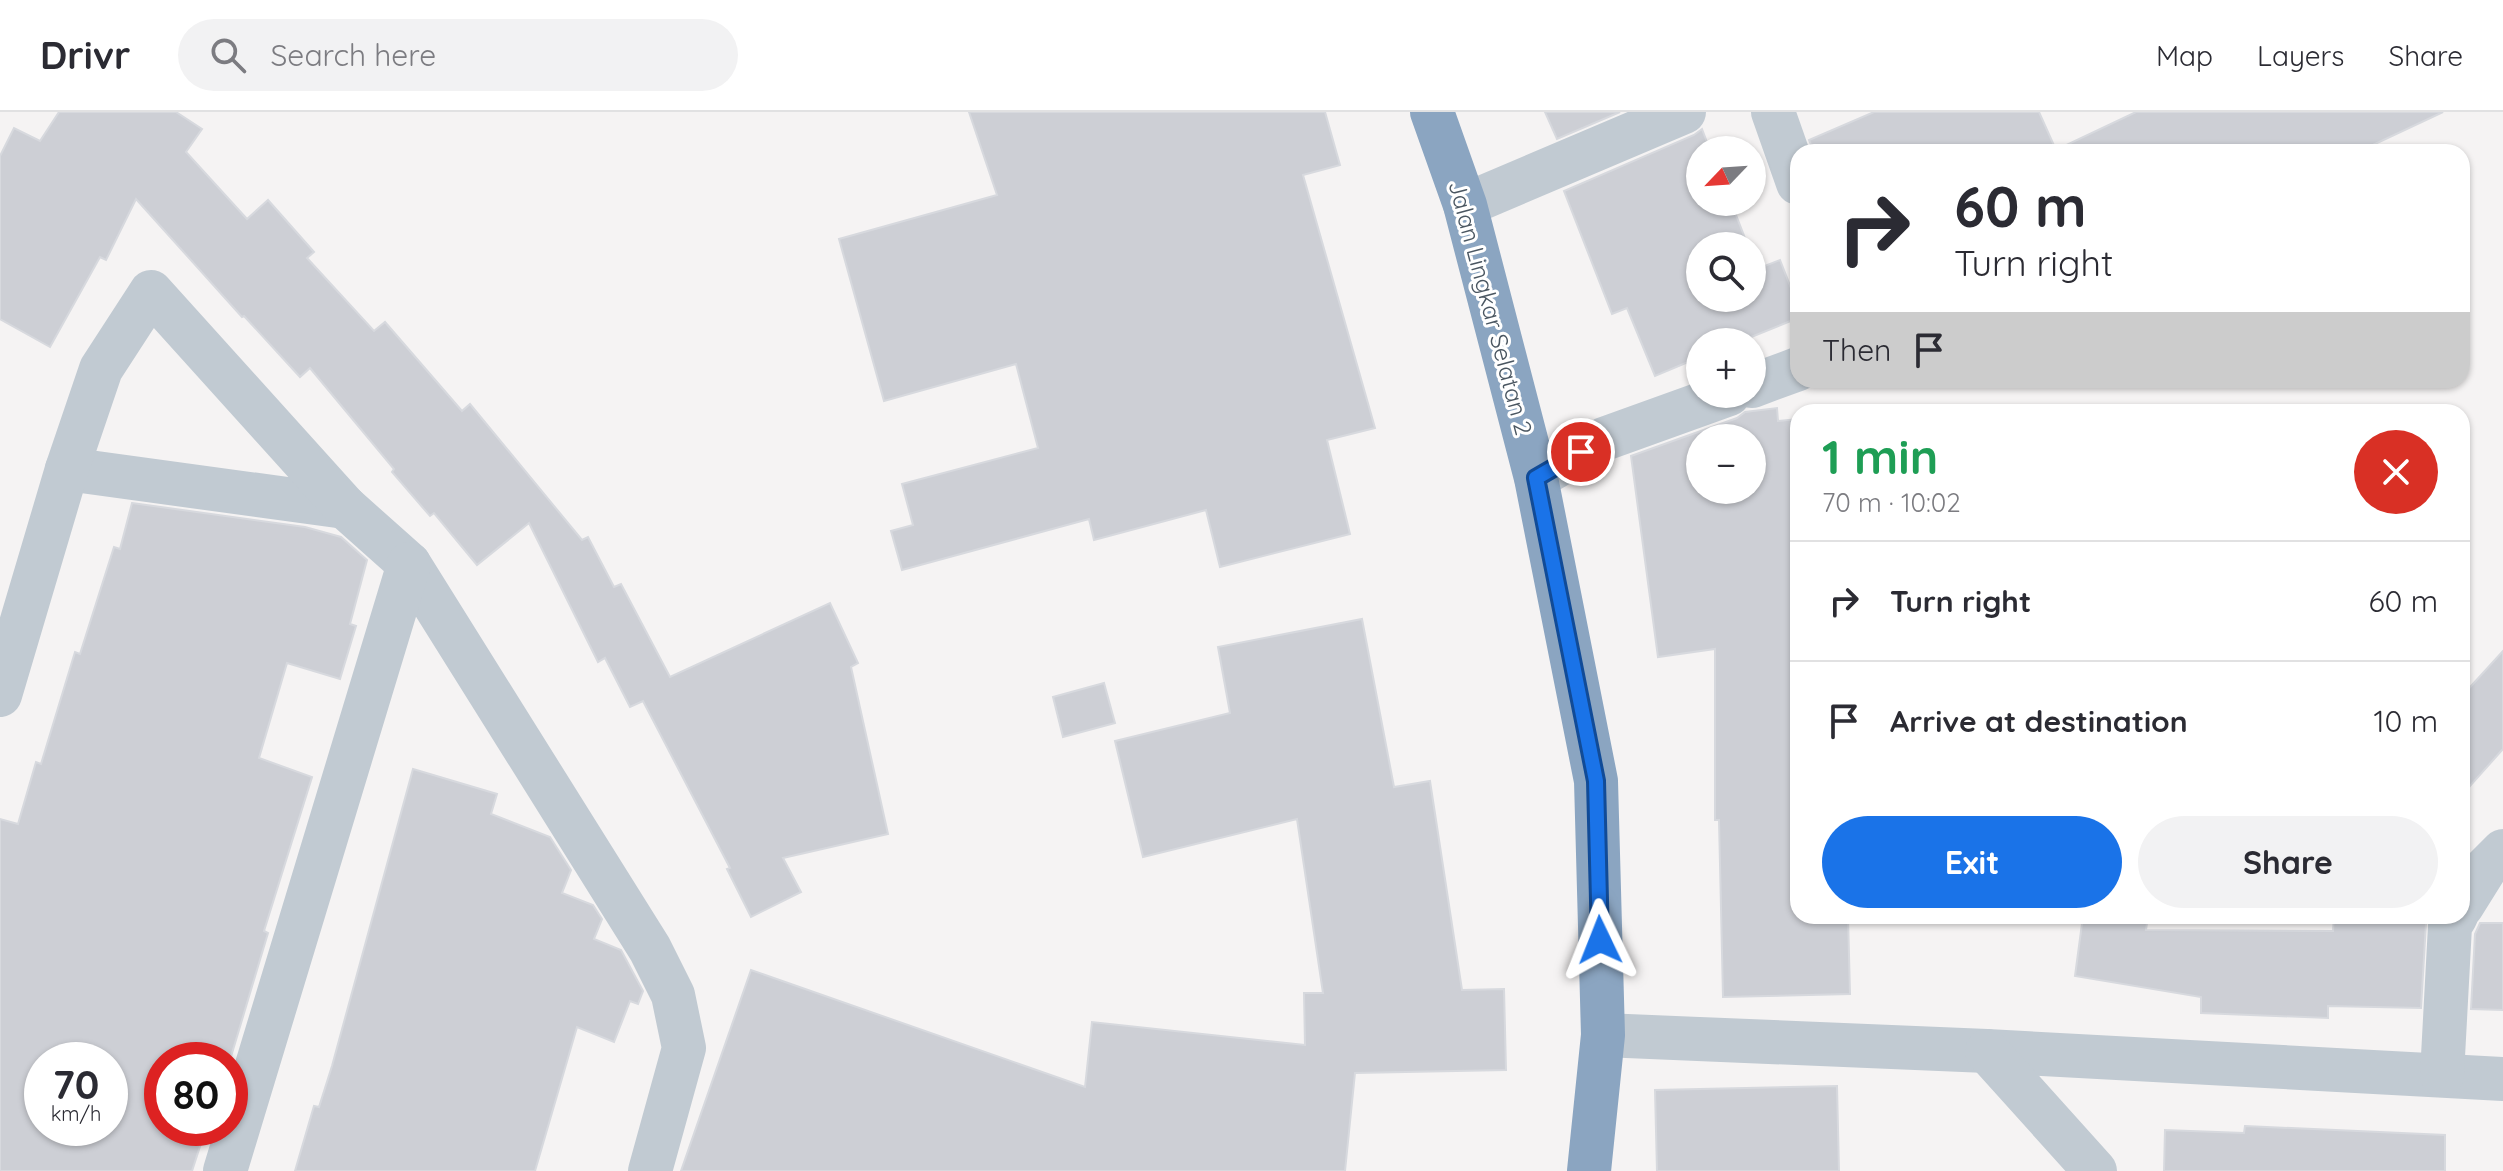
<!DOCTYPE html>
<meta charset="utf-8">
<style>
:root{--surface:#fff;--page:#f2f2f3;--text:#2b2b33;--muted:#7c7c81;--line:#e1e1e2;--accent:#1a73e8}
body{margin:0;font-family:Quicksand,sans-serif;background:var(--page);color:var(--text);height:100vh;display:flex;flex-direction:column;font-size:30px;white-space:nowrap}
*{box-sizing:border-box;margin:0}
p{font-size:26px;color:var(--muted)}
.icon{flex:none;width:44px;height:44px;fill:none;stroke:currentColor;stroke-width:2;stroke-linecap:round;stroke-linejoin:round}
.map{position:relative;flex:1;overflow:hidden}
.side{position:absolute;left:1790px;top:292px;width:680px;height:520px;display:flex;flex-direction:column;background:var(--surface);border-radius:24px;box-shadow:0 2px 6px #0004}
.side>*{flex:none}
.hud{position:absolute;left:1790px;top:32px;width:680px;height:244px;border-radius:24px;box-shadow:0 2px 6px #0004;background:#fff;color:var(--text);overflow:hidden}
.needle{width:52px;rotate:245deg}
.controls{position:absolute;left:1686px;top:24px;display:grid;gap:16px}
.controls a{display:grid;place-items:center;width:80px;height:80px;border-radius:50%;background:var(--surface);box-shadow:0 2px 6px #0004;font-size:40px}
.speed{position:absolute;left:24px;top:930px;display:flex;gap:16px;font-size:40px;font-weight:700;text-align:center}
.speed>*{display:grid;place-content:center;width:104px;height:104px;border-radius:50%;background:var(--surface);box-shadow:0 2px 6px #0004;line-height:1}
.speed small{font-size:20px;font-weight:400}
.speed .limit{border:12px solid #d22;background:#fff;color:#111}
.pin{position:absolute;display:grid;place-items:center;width:68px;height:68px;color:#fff;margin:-34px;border:4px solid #fff;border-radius:50%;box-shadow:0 2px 8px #0007}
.me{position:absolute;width:88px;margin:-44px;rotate:358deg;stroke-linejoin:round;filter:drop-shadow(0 0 6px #0008)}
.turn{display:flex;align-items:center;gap:28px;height:168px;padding:0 32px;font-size:36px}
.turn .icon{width:104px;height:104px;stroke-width:2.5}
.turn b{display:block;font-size:56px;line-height:68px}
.then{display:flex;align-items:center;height:76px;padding:0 32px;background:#0003;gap:16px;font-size:30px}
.round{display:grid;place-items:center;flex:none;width:84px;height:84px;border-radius:42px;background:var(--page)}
.overview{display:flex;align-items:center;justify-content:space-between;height:136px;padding:0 32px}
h1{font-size:48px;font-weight:700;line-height:60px;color:#1e9e55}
.button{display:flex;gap:16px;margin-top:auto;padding:16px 32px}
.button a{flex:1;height:92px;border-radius:48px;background:var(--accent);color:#fff;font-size:32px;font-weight:700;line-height:92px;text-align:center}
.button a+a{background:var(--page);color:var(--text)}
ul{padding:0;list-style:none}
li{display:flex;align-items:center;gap:24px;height:120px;padding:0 32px;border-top:2px solid var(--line)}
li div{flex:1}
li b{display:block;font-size:30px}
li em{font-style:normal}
header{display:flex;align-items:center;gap:48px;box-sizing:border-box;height:112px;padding:0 40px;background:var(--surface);border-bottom:2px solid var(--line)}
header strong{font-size:38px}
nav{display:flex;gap:44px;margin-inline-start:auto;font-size:28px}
.search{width:560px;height:72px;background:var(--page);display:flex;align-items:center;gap:20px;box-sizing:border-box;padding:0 28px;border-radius:44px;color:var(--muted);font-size:30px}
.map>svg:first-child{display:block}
</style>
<header>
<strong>Drivr</strong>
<div class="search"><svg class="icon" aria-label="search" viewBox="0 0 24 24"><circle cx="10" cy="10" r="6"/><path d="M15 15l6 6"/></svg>Search here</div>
<nav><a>Map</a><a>Layers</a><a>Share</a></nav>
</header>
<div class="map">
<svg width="2503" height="1059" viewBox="0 0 2503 1059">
<rect width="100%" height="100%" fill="#f5f3f3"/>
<!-- building -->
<g fill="#cdcfd5" stroke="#d7d9de" stroke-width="2" fill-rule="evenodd">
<path d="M 59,0 L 176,0 L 202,17 L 186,40 L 247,107 L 268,88 L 314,140 L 307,146 L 374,219 L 385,210 L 462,299 L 470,292 L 582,428 L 588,425 L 614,475 L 621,472 L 670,565 L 830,491 L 858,551 L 851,555 L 888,722 L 783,746 L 801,780 L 751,805 L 727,757 L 730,756 L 643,589 L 630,595 L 605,546 L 598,550 L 529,411 L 477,453 L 434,401 L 430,404 L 392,360 L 394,357 L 310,256 L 300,265 L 244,204 L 242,205 L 136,87 L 106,148 L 100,145 L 50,235 L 0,207 L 0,44 L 14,16 L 40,29 Z"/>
<path d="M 969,0 L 1325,0 L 1340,53 L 1303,63 L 1375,316 L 1327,328 L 1350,422 L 1220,455 L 1206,398 L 1094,428 L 1089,407 L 902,458 L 891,419 L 913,413 L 902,372 L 1038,336 L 1016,252 L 884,289 L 839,127 L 997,83 Z"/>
<path d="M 1545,0 L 1620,0 L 1557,27 Z"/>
<path d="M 1874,0 L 2039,0 L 2056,38 L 2136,0 L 2443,0 L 2358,40 L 1814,40 L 1809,28 Z"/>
<path d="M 1702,17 L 1710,38 L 1700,38 L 1700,90 L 1731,90 L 1748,134 L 1700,134 L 1700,186 L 1752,186 L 1752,144 L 1757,157 L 1780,148 L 1798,194 L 1798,206 L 1739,230 L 1700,230 L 1700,245 L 1655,264 L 1627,196 L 1612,202 L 1564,79 L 1694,23 Z"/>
<path d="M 1777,296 L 1778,309 L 1798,307 L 1798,804 L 1848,804 L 1850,882 L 1723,885 L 1719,708 L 1715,708 L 1715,537 L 1658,545 L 1631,344 L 1737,306 L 1745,300 ZM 1700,326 L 1752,326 L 1752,378 L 1700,378 Z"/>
<path d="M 132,391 L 305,415 L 341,425 L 367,448 L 350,512 L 356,514 L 340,567 L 287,551 L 259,646 L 312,665 L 264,819 L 268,821 L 230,948 L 162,948 L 162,1016 L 206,1016 L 192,1059 L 0,1059 L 0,707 L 18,712 L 36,650 L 41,652 L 75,540 L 80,542 L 114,435 L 120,437 ZM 42,948 L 110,948 L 110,1016 L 42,1016 Z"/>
<path d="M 1362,507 L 1394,675 L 1430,669 L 1462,878 L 1504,877 L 1506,958 L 1355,961 L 1345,1059 L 681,1059 L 751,858 L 1085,975 L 1092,910 L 1305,933 L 1304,881 L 1323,881 L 1297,707 L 1143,745 L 1115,629 L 1230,601 L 1218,535 Z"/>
<path d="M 2503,539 L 2503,637 L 2462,683 L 2462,584 Z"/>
<path d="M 1104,571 L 1115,611 L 1063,625 L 1053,585 Z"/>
<path d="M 413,657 L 497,682 L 491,702 L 550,725 L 571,758 L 562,781 L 593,793 L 602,807 L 594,827 L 621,838 L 643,879 L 638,892 L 630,889 L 614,930 L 577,915 L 535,1059 L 295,1059 L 314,994 L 319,995 L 332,954 Z"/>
<path d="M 2083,804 L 2148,804 L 2146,818 L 2333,819 L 2334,804 L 2401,804 L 2394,811 L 2426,811 L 2421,896 L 2328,894 L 2328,906 L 2201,901 L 2201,885 L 2075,864 Z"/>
<path d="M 2480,811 L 2503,811 L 2503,898 L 2471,897 L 2475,822 Z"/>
<path d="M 1837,974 L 1839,1059 L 1657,1059 L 1655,978 Z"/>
<path d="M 2245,1014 L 2445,1023 L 2445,1059 L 2164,1059 L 2165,1018 L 2244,1021 Z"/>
</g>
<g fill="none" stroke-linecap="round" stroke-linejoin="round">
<!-- minor -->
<g stroke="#c1cad2" stroke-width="44">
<path d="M 1773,0 L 1798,71"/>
<path d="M 1465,93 L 1684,0"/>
<path d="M 1752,274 L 1798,257"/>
<path d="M 67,357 L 345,395"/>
<path d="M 1536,366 L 1604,327 L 1729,282"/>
<path d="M 0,583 L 67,357 L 101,257 L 151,180 L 345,395 L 409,452 L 650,837 L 673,883 L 684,936 L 650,1059"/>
<path d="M 2462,794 L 2485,757 L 2503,739"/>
<path d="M 1603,923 L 1987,939 L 2503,967"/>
<path d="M 1987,939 L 2095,1059"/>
<path d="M 2442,963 L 2450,814 L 2456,804"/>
<path d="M 225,1059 L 409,452"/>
</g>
<!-- highway -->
<path stroke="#8ba5c1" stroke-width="44" d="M 1432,0 L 1465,93 L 1536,366 L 1596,669 L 1603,923 L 1589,1059"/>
</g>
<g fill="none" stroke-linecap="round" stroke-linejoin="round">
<defs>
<path id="route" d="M 1581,340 L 1536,366 L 1596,669 L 1600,828"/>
</defs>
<!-- route casing -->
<use href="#route" stroke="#114b97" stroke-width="20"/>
<!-- route -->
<use href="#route" stroke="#1a73e8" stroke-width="14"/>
</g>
<g text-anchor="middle" stroke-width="6" stroke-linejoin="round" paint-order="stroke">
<!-- street labels -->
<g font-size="24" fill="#4a5661" stroke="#fff">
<text transform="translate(1490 196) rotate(75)" y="8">Jalan Lingkar Selatan 2</text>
</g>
</g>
</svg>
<div class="controls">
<a><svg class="needle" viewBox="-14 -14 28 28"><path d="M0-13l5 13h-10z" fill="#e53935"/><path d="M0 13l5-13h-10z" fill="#7c7c81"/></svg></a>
<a><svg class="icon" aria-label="search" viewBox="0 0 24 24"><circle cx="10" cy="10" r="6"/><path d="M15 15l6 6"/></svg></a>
<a>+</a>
<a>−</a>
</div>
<div class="speed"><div>70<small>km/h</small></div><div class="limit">80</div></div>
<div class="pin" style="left:1581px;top:340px;background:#d93025"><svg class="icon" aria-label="arrive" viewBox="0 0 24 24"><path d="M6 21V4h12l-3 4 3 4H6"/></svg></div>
<svg class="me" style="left:1600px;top:828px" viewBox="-20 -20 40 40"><path d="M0-17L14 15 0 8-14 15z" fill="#1a73e8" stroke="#fff" stroke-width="4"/></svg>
<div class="hud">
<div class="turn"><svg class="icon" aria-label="right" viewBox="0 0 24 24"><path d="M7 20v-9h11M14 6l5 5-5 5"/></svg><div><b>60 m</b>Turn right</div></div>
<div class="then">Then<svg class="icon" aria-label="arrive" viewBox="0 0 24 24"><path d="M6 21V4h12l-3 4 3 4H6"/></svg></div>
</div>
<section class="side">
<div class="overview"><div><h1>1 min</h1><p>70 m · 10:02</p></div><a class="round" style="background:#d93025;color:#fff"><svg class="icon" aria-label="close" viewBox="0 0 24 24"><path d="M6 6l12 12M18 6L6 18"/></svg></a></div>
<ul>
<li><svg class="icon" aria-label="right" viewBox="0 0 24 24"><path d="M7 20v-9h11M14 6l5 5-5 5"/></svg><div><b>Turn right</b></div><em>60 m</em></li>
<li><svg class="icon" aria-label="arrive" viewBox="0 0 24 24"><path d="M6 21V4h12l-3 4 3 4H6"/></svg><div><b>Arrive at destination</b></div><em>10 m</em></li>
</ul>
<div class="button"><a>Exit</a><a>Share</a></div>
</section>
</div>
